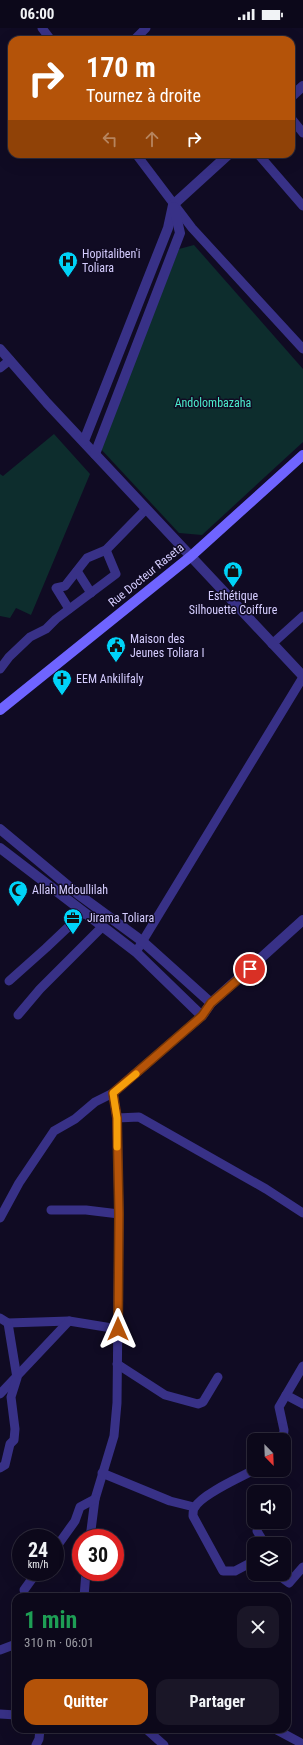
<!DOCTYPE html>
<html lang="fr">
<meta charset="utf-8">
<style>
:root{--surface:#0c081a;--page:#1a1627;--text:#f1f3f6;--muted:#9a9aa2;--line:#2c2939;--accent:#b45309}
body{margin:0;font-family:"Roboto Condensed",sans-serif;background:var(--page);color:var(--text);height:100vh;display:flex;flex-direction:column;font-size:15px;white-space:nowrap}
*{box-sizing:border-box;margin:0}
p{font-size:13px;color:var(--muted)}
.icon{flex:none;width:22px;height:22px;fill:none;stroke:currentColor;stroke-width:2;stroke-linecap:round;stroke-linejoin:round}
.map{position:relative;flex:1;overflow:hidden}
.details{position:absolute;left:12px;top:1565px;width:279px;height:140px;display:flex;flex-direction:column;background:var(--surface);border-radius:12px;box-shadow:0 4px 16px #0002,0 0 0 1px var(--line)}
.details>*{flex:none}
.banner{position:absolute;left:8px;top:8px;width:287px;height:122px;border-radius:12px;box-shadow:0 4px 16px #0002,0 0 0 1px var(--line);background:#b45309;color:#fff;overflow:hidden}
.needle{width:26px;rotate:157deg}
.fabs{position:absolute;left:247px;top:1405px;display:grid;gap:8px}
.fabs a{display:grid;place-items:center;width:44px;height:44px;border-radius:8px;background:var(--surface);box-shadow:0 4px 16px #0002,0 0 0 1px var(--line);font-size:20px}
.speed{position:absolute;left:12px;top:1501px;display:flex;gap:8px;font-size:20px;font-weight:700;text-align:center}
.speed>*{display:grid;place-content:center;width:52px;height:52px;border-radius:50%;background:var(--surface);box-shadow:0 4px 16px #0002,0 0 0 1px var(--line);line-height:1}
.speed small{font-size:10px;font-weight:400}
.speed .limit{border:6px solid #d22;background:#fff;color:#111}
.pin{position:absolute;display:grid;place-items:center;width:34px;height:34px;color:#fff;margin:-17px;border:2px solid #fff;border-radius:50%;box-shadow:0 1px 4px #0007}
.me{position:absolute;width:44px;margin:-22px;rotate:0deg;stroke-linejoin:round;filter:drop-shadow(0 0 3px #0008)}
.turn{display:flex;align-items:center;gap:14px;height:84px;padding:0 12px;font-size:18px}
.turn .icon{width:52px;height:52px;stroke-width:2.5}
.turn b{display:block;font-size:28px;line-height:34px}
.lanes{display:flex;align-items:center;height:38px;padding:0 12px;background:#0003;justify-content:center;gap:20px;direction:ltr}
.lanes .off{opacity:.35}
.round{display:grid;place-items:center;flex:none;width:42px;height:42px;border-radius:12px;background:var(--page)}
.summary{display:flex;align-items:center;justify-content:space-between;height:68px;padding:0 12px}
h1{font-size:24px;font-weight:700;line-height:30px;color:#1e9e55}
.primary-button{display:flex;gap:8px;margin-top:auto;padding:8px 12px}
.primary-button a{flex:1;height:46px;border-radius:12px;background:var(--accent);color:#fff;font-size:16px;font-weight:700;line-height:46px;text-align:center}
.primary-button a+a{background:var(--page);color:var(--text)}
.status{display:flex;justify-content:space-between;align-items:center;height:28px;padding:0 20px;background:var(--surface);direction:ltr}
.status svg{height:11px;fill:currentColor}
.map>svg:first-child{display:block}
</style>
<div class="status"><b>06:00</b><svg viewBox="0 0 49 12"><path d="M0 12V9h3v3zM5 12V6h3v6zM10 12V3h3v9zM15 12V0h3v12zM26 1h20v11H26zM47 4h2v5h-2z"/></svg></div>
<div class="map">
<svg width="303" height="1717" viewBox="0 0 303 1717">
<rect width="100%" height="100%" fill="#100b23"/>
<!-- green -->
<g fill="#0d2d2d">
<path d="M 194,217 L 303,341 L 303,414 L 202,507 L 179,505 L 99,419 L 179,221 Z"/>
<path d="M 54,406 L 90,446 L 31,587 L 16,580 L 10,590 L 0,588 L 0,446 L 3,448 Z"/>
</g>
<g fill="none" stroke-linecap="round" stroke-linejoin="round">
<!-- minor -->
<g stroke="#383187" stroke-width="9">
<path d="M 42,0 L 51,12"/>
<path d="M 134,12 L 146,0"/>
<path d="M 291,90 L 303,105"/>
<path d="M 136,126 L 192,200 L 303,321"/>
<path d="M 258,126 L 303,178"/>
<path d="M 0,340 L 10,332"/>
<path d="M 77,543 L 91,565"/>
<path d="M 69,581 L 56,560 L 65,558 L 87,530 L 106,522 L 146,481"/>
<path d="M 272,616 L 303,588"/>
<path d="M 0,641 L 9,629 L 30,609 L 46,601 L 56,591 L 116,546 L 106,522"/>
<path d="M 136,924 L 303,649"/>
<path d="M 9,953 L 46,920 L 83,885"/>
<path d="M 18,987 L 40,961 L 102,899"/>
<path d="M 117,1090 L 139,1089 L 266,1161 L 303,1185"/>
<path d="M 51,1182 L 86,1182 L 119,1186"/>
<path d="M 0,1190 L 19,1155 L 54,1103 L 75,1091 L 95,1074 L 113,1065 L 202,988"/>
<path d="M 0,1290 L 8,1295 L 69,1293 L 118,1301"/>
<path d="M 117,1336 L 165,1367 L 198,1376 L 203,1374 L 218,1349"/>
<path d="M 0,1366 L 69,1293"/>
<path d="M 286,1367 L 303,1376"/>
<path d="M 283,1412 L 284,1402 L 279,1379 L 303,1338"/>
<path d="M 0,1440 L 5,1437 L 10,1416 L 14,1412 L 15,1401 L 11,1369 L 17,1350 L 8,1295"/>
<path d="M 102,1445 L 170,1473 L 194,1479"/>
<path d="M 257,1503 L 263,1513 L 262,1516"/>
<path d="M 90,1510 L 95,1471 L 114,1408 L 117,1375 L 119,1186 L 117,1090 L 113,1065"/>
<path d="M 55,1521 L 75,1493 L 80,1479 L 95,1471"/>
<path d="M 254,1533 L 235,1543 L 223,1543 L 193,1488 C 193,1486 193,1481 195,1479 C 202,1466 241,1449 254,1442"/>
<path d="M 277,1546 L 289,1555 L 303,1539"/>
<path d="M 24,1562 L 37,1544"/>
<path d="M 84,1569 L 86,1544"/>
<path d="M 0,1622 L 16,1616"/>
<path d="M 0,1686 L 16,1687"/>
<path d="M 146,1701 L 164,1717"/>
<path d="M 275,1701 L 303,1716"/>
<path d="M 36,1717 L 39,1711 L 40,1701"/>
</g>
<!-- tertiary -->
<g stroke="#383187" stroke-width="10">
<path d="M 291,69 L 303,58"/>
<path d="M 0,321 L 47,375 L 303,648"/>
<path d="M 84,413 L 168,200 L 173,177 L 229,126"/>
<path d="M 95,426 L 180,205 L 174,179"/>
<path d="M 0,801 L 78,866 L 142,913 L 211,975"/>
<path d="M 0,820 L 136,924 L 202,988 L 211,975 L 303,892"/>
</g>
<!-- secondary -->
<path stroke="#6f64ff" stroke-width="10" d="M 0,682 L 190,529 L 303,427"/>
</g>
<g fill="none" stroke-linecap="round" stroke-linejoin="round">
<defs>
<path id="route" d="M 118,1301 L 119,1186 L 117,1090 L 113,1065 L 202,988 L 211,975 L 250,941"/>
</defs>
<!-- route casing -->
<use href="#route" stroke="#753606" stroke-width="10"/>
<!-- route -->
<use href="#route" stroke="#b45309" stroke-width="7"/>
<!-- slow -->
<path stroke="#f59e0b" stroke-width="7" d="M 117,1119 L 117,1090 L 113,1065 L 136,1046"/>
</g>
<!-- icons -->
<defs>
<symbol id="hospital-pin" viewBox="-11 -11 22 30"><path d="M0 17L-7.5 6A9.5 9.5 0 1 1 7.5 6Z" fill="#00d3f8" stroke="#100b23"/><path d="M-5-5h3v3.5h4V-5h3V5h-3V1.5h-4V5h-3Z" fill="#111"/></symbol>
<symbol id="shop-pin" viewBox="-11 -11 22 30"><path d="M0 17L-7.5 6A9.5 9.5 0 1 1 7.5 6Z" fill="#00d3f8" stroke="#100b23"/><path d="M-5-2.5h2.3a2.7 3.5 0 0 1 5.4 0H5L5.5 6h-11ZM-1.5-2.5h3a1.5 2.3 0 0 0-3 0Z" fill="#111"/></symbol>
<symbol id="civic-pin" viewBox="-11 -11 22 30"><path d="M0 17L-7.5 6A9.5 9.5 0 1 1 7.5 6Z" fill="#00d3f8" stroke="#100b23"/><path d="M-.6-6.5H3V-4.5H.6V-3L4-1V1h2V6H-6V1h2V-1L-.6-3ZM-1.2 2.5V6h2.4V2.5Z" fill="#111"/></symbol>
<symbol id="church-pin" viewBox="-11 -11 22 30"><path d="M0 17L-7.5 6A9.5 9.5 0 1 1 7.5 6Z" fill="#00d3f8" stroke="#100b23"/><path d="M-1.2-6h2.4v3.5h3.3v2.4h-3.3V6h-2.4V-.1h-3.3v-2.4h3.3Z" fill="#111"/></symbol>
<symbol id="mosque-pin" viewBox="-11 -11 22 30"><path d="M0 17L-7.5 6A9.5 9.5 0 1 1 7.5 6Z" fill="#00d3f8" stroke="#100b23"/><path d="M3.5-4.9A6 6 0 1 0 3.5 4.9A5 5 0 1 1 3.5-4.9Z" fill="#111"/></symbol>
<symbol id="office-pin" viewBox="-11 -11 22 30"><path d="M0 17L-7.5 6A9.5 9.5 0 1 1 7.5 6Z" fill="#00d3f8" stroke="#100b23"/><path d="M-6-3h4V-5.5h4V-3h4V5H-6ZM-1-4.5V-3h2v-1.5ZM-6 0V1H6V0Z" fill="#111"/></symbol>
</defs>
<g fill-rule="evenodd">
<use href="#hospital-pin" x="57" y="222" width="22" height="30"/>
<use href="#shop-pin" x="222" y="532" width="22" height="30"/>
<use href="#civic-pin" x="105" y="607" width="22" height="30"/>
<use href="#church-pin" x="51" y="640" width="22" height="30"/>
<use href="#mosque-pin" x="7" y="851" width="22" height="30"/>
<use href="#office-pin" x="62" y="879" width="22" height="30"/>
</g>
<g text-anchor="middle" stroke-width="3" stroke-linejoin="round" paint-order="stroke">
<!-- poi labels -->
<g font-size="12" fill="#d5cdff" stroke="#100b23" text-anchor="start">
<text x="82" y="230">Hopitaliben'i<tspan x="82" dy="14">Toliara</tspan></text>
<text x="233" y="572" text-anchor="middle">Esthétique<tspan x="233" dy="14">Silhouette Coiffure</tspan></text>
<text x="130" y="615">Maison des<tspan x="130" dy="14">Jeunes Toliara I</tspan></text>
<text x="76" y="655">EEM Ankilifaly</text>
<text x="32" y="866">Allah Mdoullilah</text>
<text x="87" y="894">Jirama Toliara</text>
</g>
<!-- park labels -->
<g font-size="12" fill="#4ceccc" stroke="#100b23">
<text x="213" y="379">Andolombazaha</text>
</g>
<!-- street labels -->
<g font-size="12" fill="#d5cdff" stroke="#100b23">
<text transform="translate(146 547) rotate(-39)" y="4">Rue Docteur Raseta</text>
</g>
</g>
</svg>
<div class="fabs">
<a><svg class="needle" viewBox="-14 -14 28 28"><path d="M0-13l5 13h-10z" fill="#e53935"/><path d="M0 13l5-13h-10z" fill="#9a9aa2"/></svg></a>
<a><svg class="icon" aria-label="sound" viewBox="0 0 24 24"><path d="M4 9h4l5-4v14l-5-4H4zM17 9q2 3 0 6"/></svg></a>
<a><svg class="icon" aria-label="layers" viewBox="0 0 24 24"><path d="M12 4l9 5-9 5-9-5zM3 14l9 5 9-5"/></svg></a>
</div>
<div class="speed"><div>24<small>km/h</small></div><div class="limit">30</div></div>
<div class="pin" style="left:250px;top:941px;background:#d93025"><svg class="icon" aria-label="arrive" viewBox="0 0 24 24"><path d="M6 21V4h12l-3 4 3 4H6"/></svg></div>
<svg class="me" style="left:118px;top:1301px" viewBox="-20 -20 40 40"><path d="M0-17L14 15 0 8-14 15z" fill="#b45309" stroke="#fff" stroke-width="4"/></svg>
<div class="banner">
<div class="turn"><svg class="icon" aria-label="right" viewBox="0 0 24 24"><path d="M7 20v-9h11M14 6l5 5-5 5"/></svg><div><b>170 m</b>Tournez à droite</div></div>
<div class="lanes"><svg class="icon off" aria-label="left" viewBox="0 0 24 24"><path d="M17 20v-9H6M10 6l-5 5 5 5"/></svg><svg class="icon off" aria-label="ahead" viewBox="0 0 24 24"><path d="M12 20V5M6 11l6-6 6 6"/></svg><svg class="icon" aria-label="right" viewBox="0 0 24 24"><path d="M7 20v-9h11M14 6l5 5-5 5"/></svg></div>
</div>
<section class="details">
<div class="summary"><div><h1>1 min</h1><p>310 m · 06:01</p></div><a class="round"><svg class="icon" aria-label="close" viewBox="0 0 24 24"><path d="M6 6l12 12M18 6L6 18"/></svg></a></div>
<div class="primary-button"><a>Quitter</a><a>Partager</a></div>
</section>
</div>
